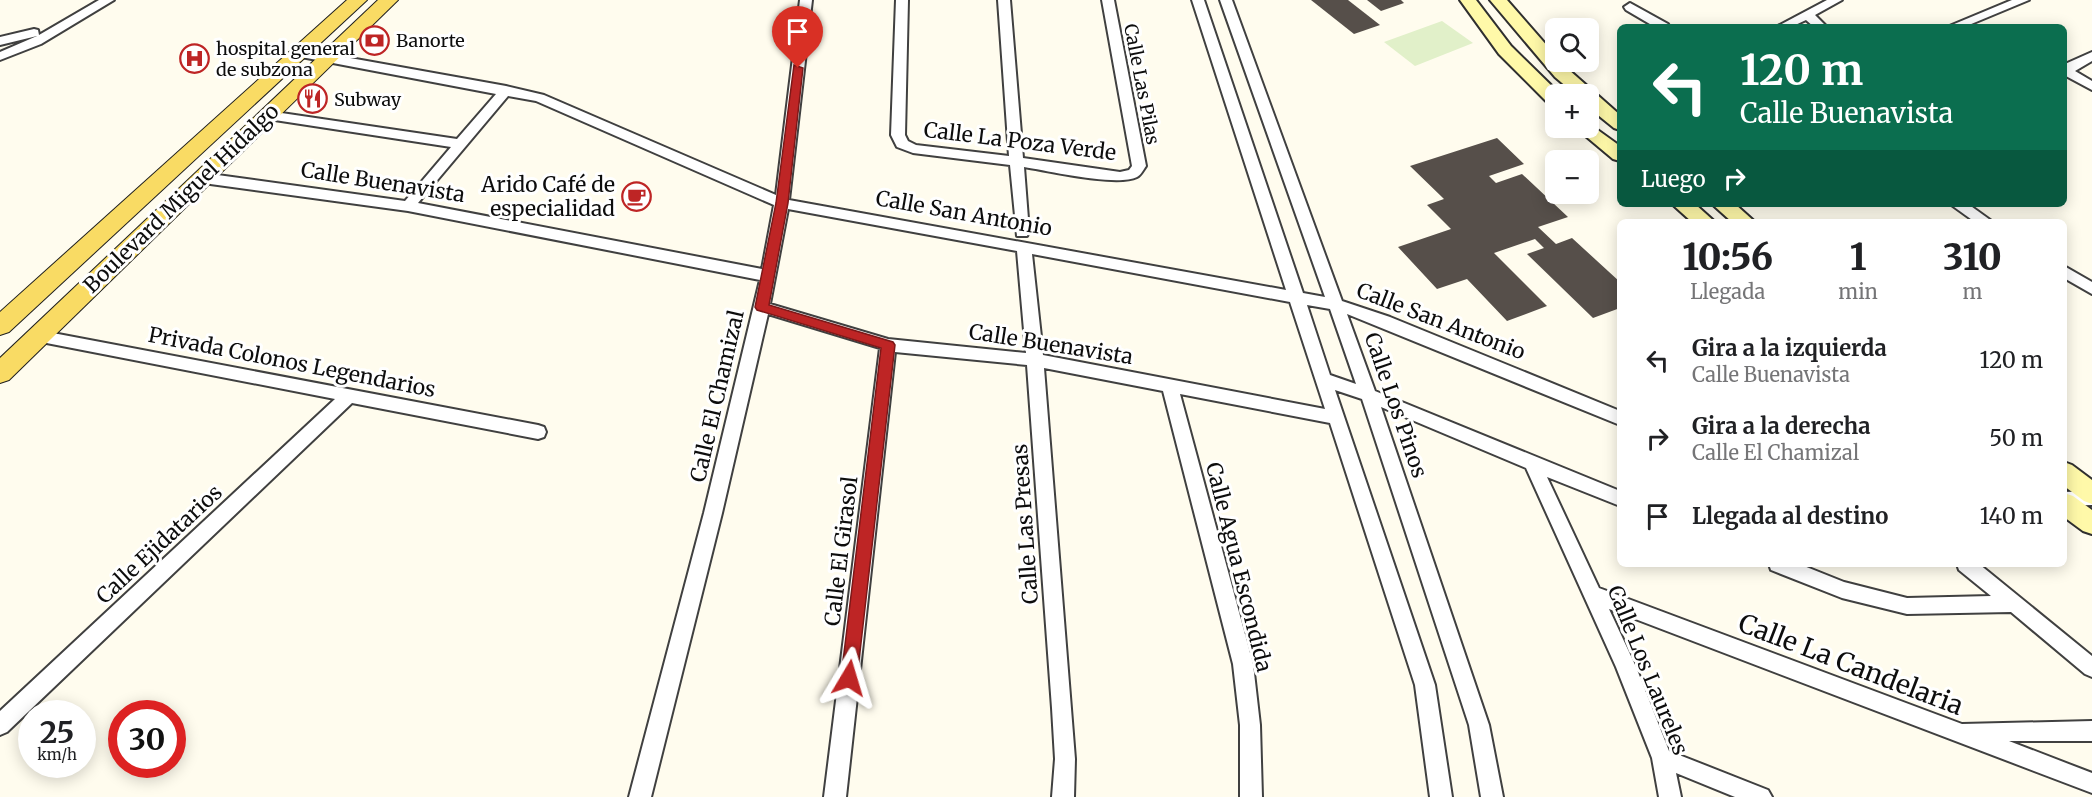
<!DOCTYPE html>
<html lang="es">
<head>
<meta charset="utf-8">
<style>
  :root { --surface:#fff; --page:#f2f2f2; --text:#202124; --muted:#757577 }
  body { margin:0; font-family:Merriweather,serif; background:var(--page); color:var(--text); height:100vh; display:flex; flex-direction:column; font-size:22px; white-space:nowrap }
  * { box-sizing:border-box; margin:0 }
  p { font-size:20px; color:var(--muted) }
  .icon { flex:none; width:33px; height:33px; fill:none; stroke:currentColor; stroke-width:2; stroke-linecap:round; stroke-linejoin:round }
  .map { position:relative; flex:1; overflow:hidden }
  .panel { position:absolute; left:1617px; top:219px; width:450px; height:348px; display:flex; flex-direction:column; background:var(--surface); border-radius:9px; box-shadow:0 3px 15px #0003 }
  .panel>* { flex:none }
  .guide { position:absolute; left:1617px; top:24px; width:450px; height:183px; border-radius:9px; box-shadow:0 3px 15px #0003; background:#0b6e4f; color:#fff; overflow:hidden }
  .controls { position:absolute; left:1545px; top:18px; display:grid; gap:12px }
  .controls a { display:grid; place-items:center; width:54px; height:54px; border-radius:9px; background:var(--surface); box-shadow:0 3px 15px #0003; font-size:30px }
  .speed { position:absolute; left:18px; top:700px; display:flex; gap:12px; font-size:30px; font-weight:700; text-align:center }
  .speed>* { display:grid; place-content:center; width:78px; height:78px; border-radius:50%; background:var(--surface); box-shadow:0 3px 15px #0003; line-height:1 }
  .speed small { font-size:15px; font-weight:400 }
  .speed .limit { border:9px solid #d22; background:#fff; color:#111 }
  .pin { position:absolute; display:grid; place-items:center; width:51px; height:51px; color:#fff; margin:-62px -26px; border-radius:50% 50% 50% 0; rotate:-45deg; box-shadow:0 0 6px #0007 }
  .pin .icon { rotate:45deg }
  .me { position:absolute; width:66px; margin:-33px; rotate:7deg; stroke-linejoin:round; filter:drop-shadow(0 0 4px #0008) }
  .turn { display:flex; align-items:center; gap:21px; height:126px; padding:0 24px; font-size:27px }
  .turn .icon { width:78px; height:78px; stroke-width:2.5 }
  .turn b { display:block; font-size:42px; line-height:51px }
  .then { display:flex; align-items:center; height:57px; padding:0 24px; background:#0003; gap:12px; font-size:22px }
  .eta { display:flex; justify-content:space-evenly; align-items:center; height:102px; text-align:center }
  .eta b { font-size:36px; font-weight:800; line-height:42px }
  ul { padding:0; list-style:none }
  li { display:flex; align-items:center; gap:18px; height:78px; padding:0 24px }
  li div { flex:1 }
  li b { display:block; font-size:22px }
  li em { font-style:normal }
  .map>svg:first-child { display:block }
  .pitch { fill:#e1f0c9 }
  .building { fill:#564f4a }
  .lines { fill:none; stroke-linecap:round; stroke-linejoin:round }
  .street-casing { stroke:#404040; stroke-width:4 }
  .secondary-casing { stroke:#2f2f2f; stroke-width:4 }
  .primary-casing { stroke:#1e1e1e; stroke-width:2 }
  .street { fill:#fff; fill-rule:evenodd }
  .secondary { fill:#fff9a9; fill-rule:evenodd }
  .primary { fill:#f9db64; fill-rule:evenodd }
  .route { fill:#be2525; stroke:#7c1818; stroke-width:1.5 }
  .labels { text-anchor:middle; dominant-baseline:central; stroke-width:6; stroke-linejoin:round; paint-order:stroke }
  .far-poi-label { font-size:18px; fill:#0d0d0d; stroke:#fff; text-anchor:start }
  .far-street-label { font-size:18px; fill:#0d0d0d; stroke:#fff }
  .street-label { font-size:21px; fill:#0d0d0d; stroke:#fff }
  .poi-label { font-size:21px; fill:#0d0d0d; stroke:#fff; text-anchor:end }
  .near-street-label { font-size:26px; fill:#0d0d0d; stroke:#fff }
</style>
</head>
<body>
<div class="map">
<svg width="2092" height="797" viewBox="0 0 2092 797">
  <rect width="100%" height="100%" fill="#fffcee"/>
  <path class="pitch" d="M1442,21l31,22 -58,23 -31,-24z"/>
  <g class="building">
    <path d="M1311,0h37l32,25 -26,9z"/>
    <path d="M1367,0h34l3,3 -23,8z"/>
    <path d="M1497,138l27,26 -35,12 7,7 26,-9 46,43 -30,10 18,17 16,-6 48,44v26l-27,10 -66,-64 17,-6 -9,-9 -41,14 53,53 -40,15 -40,-42 -30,10 -39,-42 53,-18 -24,-24 17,-6 -34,-33z"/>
  </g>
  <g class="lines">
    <defs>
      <g id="street">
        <path d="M99,0h15l-73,44 -41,16v-8l37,-16 -37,9v-8l34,-8 4,1 1,5z"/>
        <path d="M800,0h12l-23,200 497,90 -94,-290h12l99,293 22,4 -105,-297h12l110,301 48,16 230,94v14l-273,-111 28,77 245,100v15l-73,-29 52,111 363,136 130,-3v20h-83l83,32v20l-483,-184 27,58 33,84 99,39 4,7h-37l-59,-24 5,24h-22l-7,-39 -36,-91 -90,-199 -145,-61 108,318 14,72h-22l-12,-72 -107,-326 -27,-9 100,295 17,112h-22l-15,-112 -85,-262 -150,-29 73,270 7,61 2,72h-22v-72l-7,-61 -70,-273 -119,-23 31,391 -1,38h-22l3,-38 -3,-51 -25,-343 -132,-13 -49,445h-22l56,-449 -112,-34 -46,199 -71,284h-22l75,-284 56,-233 -352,-69 -205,-28 -7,-5 7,-5 202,28 46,-54 -183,-28 -7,-4 7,-4 189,28 39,-45 -200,-38 -2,-3 2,-3 4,-1 206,37 38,9 232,100zM508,96l28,5 238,104 -12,64 -344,-66zM788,209l229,42 9,102 -138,-14 -118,-35zM1032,254l258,48 35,107 -282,-54zM1307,305l23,4 26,75 -26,-9z"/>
        <path d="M896,0h12l-3,135 3,6 8,4 93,11 -11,-156h12l13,158 97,14 9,-2 3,-4 -30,-166h12l32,166c-3,4 -5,9 -9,11 -20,10 -88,-6 -113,-10l5,65 -2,4h-10l-7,-71 -97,-12 -16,-6 -6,-12z"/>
        <path d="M1827,0h15l-27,15 12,12h-13l-8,-7 -15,7h-15z"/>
        <path d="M2012,0h17l-65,27h-17z"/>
        <path d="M1630,3l38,21 2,3h-15l-29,-17 -2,-3z"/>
        <path d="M2092,52v9l-17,10 17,10v9l-28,-15 1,-11z"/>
        <path d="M1950,204h18l25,18h-18z"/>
        <path d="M2064,266l28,16v12l-28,-16z"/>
        <path d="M37,330l501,95 6,2 2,5 -2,5 -6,2 -186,-36 -345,329 -7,3v-24l335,-312 -304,-59 -2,-4 2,-4z"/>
        <path d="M2092,491v14l-28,1v-14z"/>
        <path d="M1769,564h30l45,18 63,16 84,-2 -32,-26 -2,-6h22l113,92v21l-7,-3 -74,-62 -104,2 -65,-16 -71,-28z"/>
      </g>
      <g id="secondary">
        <path d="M1460,0h16l35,46 49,48h-4v12l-6,-1 -51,-51z"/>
        <path d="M1490,0h17l49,56v6h4l60,53v15l-6,-2 -26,-21v-13h-13l-20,-17z"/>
        <path d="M1588,123l32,23v15l-7,-2 -37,-31h12z"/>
        <path d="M1672,204h23l20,18h-23z"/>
        <path d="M1712,204h23l20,18h-23z"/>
        <path d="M2064,462l8,3 20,15v24l-8,-3 -20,-15z"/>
        <path d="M2064,493l9,3 19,14v24l-9,-3 -19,-14z"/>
      </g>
      <g id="primary">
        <path d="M347,0h20l-358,332 -9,3v-23z"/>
        <path d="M378,0h20l-389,380 -9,3v-25z"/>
      </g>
    </defs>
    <use href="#street" class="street-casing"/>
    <use href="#secondary" class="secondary-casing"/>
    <use href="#primary" class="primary-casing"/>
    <use href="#street" class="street"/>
    <use href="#secondary" class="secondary"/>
    <use href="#primary" class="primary"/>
  </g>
  <path class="route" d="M794,65l9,3 -15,135 -19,102 124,37 2,3 -38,333 -2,5 -6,3 -6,-3 -2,-5 40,-330 -124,-38 -2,-3 21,-104z"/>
  <defs>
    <symbol id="bank-ring" viewBox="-11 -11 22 22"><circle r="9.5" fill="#fff" stroke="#be2525" stroke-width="1.5"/><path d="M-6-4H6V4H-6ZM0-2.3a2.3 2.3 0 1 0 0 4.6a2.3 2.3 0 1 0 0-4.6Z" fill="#be2525"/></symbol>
    <symbol id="hospital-ring" viewBox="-11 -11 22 22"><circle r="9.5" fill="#fff" stroke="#be2525" stroke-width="1.5"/><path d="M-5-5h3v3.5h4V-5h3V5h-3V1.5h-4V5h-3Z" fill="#be2525"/></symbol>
    <symbol id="restaurant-ring" viewBox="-11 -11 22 22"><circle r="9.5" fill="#fff" stroke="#be2525" stroke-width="1.5"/><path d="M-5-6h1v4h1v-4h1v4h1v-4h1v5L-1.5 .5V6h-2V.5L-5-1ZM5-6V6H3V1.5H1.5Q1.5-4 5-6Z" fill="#be2525"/></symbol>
    <symbol id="cafe-ring" viewBox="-11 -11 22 22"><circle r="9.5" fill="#fff" stroke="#be2525" stroke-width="1.5"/><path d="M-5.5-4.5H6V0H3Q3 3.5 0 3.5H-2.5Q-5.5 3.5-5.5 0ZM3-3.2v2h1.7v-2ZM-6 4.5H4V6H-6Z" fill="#be2525"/></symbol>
  </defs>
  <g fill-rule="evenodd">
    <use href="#bank-ring" x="358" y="24" width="33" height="33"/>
    <use href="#hospital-ring" x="178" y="42" width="33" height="33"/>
    <use href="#restaurant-ring" x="296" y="82" width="33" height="33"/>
    <use href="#cafe-ring" x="620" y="180" width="33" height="33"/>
  </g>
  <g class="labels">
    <g class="far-poi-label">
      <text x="396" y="40">Banorte</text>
      <text x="216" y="48">hospital general<tspan x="216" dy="21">de subzona</tspan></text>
      <text x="334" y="99">Subway</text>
    </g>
    <g class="far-street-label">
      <text transform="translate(1142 84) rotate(79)">Calle Las Pilas</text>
    </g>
    <g class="street-label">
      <text transform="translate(1020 141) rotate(7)">Calle La Poza Verde</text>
      <text transform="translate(383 182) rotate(9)">Calle Buenavista</text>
      <text transform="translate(181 198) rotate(-44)">Boulevard Miguel Hidalgo</text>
      <text transform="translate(964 213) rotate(10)">Calle San Antonio</text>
      <text transform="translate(1441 321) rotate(21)">Calle San Antonio</text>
      <text transform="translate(1051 344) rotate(9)">Calle Buenavista</text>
      <text transform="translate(292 362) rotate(11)">Privada Colonos Legendarios</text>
      <text transform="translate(717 396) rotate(-77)">Calle El Chamizal</text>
      <text transform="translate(1396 405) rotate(71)">Calle Los Pinos</text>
      <text transform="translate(1025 524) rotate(-94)">Calle Las Presas</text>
      <text transform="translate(159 544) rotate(-43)">Calle Ejidatarios</text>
      <text transform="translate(841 551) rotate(-83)">Calle El Girasol</text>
      <text transform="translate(1239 567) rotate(76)">Calle Agua Escondida</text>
      <text transform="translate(1648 670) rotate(68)">Calle Los Laureles</text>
    </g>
    <g class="poi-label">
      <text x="615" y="184">Arido Café de<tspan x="615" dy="24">especialidad</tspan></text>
    </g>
    <g class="near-street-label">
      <text transform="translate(1851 664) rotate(21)">Calle La Candelaria</text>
    </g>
  </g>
</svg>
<div class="controls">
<a><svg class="icon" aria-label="search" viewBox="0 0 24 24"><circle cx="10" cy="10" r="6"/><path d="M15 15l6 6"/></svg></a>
<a>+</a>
<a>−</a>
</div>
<div class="speed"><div>25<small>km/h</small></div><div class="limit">30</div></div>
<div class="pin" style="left:798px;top:68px;background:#d93025"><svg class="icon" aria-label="arrive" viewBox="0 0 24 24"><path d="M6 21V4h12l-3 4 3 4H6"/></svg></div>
<svg class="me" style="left:849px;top:678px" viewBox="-20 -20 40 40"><path d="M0-17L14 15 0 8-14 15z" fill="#be2525" stroke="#fff" stroke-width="4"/></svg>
<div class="guide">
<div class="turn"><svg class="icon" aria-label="left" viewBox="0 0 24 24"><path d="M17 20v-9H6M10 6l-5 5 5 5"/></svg><div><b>120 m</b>Calle Buenavista</div></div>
<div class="then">Luego<svg class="icon" aria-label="right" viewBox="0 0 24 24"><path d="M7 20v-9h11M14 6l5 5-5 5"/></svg></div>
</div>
<section class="panel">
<div class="eta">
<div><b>10:56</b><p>Llegada</p></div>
<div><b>1</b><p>min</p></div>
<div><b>310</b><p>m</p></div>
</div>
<ul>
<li><svg class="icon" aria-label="left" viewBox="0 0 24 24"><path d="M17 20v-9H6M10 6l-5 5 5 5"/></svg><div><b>Gira a la izquierda</b><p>Calle Buenavista</p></div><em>120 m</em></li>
<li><svg class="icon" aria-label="right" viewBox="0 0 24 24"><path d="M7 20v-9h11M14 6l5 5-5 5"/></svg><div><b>Gira a la derecha</b><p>Calle El Chamizal</p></div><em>50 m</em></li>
<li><svg class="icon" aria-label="arrive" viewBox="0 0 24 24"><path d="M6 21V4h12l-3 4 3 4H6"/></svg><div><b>Llegada al destino</b></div><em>140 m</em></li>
</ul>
</section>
</div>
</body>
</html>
